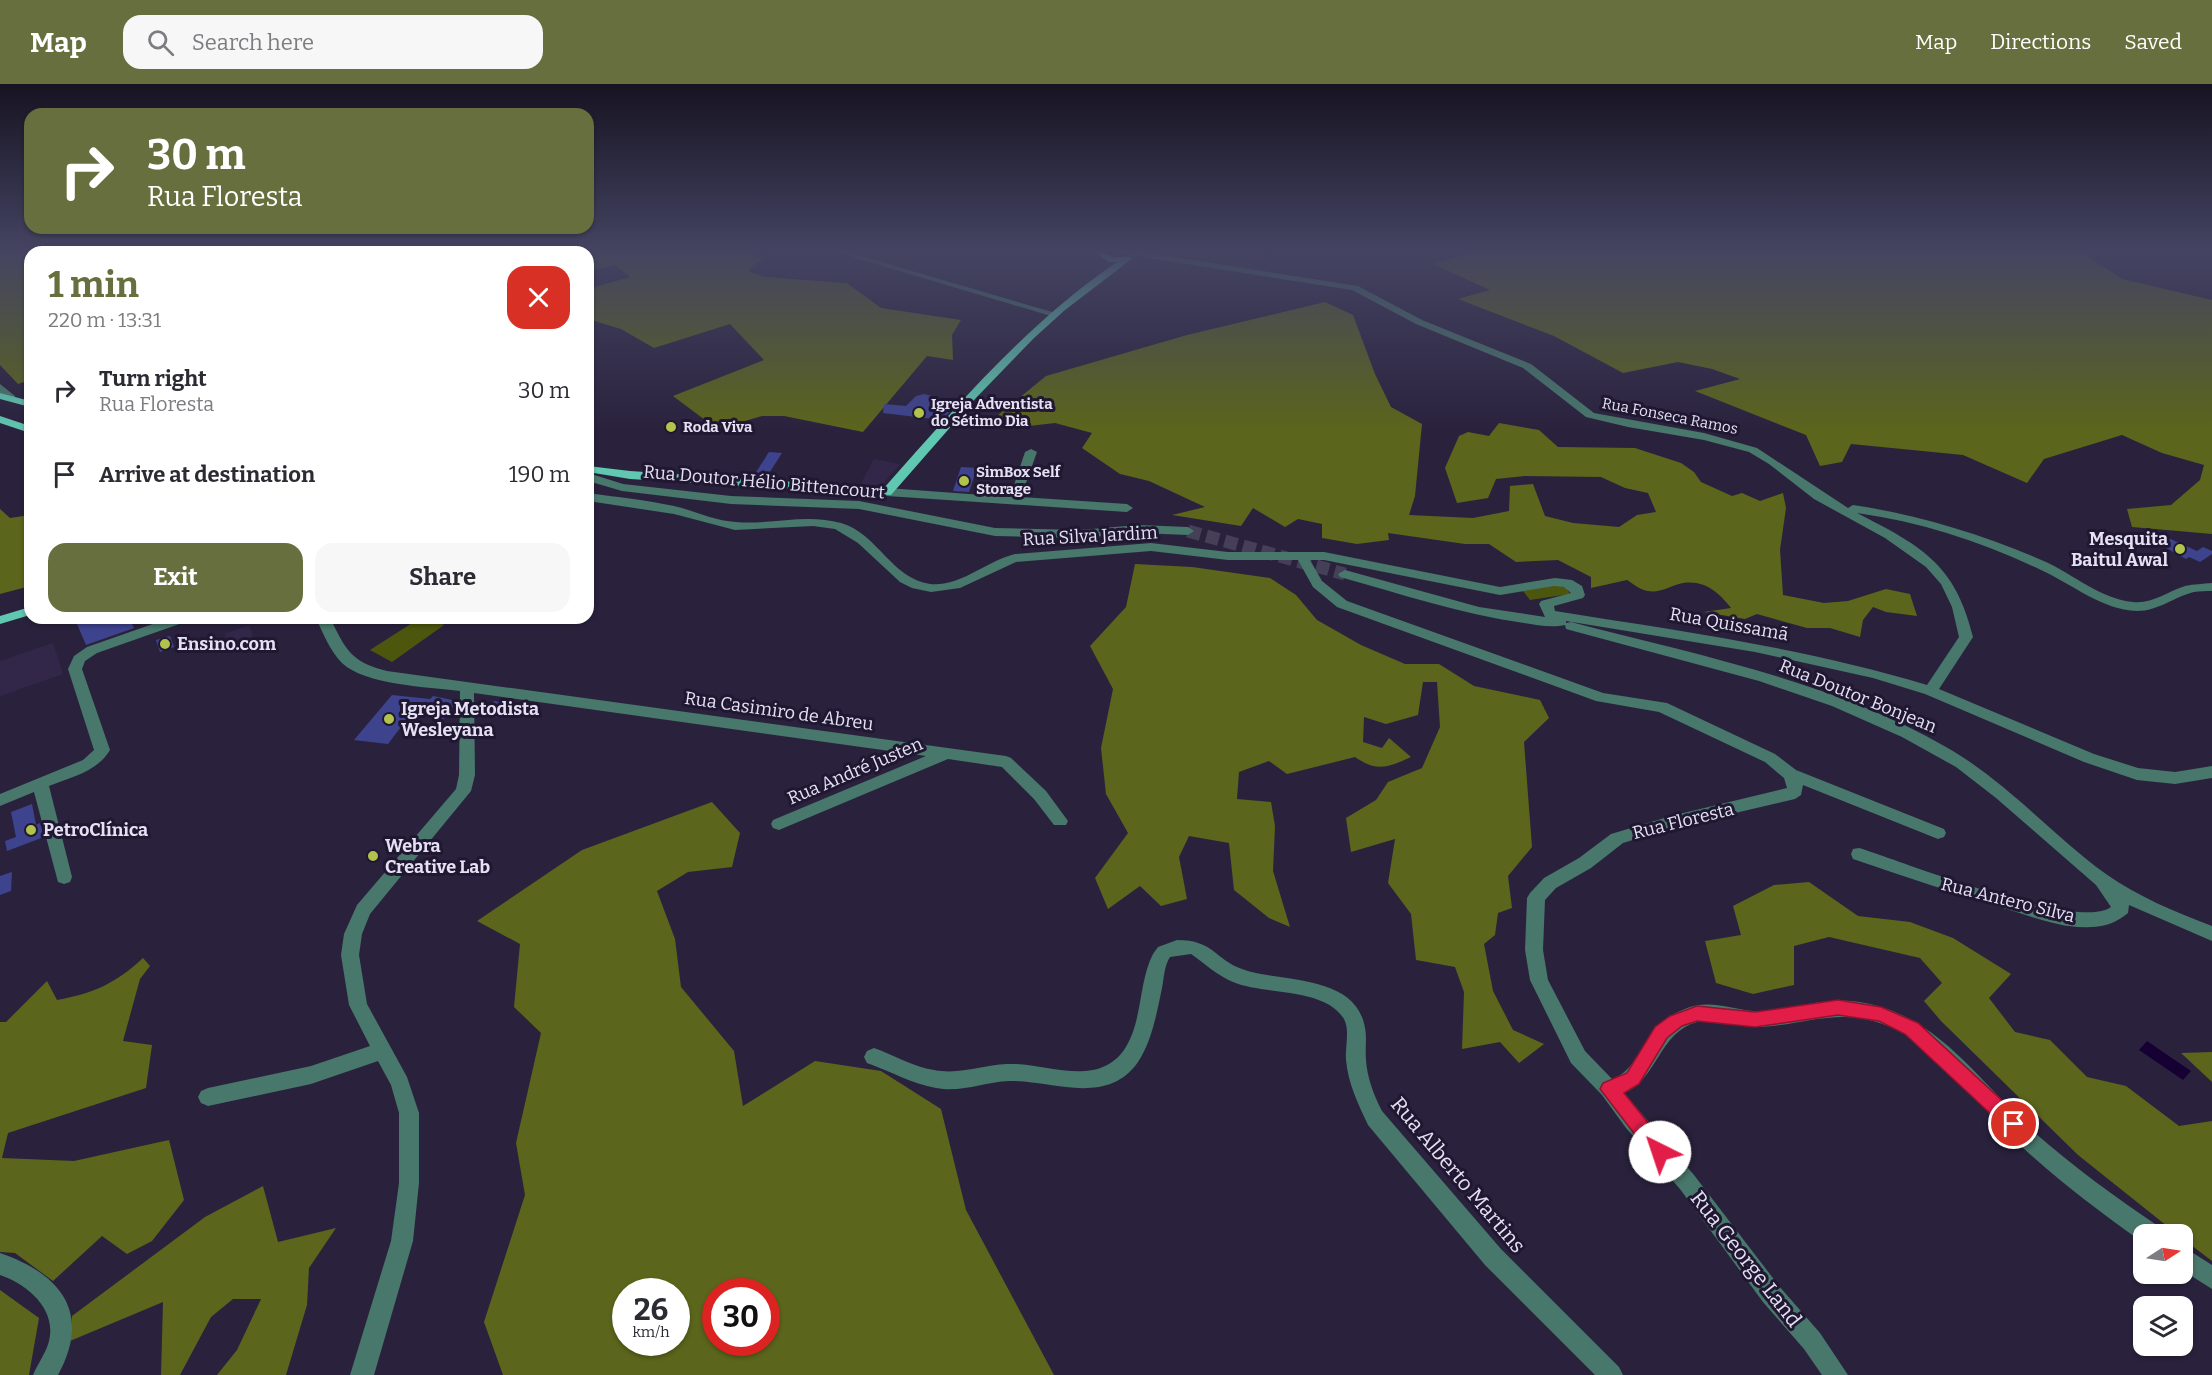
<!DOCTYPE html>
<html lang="en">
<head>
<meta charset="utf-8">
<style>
  :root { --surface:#fff; --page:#f7f7f7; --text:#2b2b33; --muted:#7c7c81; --accent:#686f3e }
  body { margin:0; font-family:Bitter,serif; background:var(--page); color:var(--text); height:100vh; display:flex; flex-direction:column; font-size:22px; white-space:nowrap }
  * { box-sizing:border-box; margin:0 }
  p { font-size:20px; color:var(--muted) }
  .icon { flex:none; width:33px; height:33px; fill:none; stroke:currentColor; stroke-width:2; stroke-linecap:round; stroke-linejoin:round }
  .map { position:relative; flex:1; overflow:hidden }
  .drawer { position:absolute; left:24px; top:162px; width:570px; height:378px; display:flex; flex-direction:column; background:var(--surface); border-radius:18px; box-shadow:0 2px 4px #0004 }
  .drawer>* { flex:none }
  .hud { position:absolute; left:24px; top:24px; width:570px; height:126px; border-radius:18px; box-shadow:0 2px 4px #0004; background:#686f3e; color:#fff; overflow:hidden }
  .needle { width:39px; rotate:78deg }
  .tools { position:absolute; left:2133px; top:1140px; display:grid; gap:12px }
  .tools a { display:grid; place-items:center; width:60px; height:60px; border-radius:12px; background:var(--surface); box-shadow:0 2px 4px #0004; font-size:30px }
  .speed { position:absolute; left:612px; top:1194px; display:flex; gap:12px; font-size:30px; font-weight:700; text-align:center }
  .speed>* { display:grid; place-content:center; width:78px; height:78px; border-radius:50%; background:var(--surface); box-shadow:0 2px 4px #0004; line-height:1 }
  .speed small { font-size:15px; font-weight:400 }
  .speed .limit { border:9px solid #d22; background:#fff; color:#111 }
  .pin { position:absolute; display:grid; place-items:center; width:51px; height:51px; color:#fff; margin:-26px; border:3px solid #fff; border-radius:50%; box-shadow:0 2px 6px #0007 }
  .me { position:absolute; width:66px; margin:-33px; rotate:319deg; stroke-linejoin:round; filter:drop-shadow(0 0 4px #0008) }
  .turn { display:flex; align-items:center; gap:21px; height:126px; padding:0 24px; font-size:27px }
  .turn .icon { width:78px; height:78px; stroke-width:2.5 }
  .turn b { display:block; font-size:42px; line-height:51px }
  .round { display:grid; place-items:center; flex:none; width:63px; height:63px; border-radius:18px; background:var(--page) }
  .head { display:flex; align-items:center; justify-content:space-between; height:102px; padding:0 24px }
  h1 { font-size:36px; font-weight:700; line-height:45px; color:var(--accent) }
  .action { display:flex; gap:12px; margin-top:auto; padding:12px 24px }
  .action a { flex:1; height:69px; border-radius:18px; background:var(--accent); color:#fff; font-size:24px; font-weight:700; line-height:69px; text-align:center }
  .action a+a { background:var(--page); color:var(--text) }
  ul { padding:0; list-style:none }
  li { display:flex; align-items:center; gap:18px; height:84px; padding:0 24px }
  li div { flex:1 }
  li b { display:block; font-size:22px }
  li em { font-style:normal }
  header { display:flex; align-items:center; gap:36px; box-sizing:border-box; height:84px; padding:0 30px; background:var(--accent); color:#fff }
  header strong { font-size:28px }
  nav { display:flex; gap:33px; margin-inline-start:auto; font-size:21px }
  .search { width:420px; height:54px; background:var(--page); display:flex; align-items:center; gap:15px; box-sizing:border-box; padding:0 21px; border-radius:18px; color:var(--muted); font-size:22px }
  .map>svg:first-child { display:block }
  .built { fill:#322749 }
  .green { fill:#4d560d }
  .forest { fill:#5b651b; fill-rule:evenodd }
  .water { fill:#160033 }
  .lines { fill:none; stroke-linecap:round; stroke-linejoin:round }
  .river { fill:#160033; fill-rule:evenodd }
  .building { fill:#3e438d }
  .minor-tunnel { stroke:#463f58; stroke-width:13; stroke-dasharray:13 6; stroke-linecap:butt }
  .minor { fill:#48776b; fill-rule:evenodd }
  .major { fill:#60c7b0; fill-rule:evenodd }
  .route { fill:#e11d48; stroke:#92132f; stroke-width:1.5 }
  .poi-dot { fill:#b2c34c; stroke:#201832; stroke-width:2 }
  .labels { text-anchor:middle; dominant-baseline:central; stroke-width:6; stroke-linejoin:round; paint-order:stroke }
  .far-poi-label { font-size:15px; font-weight:bold; fill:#e5e1f3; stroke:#201832; text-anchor:start }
  .far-street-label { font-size:15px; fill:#e5e1f3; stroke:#201832 }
  .street-label { font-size:18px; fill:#e5e1f3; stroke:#201832 }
  .poi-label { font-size:18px; font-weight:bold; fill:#e5e1f3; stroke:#201832; text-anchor:start }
  .near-street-label { font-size:21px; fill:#e5e1f3; stroke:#201832 }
</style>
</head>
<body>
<header>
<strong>Map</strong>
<div class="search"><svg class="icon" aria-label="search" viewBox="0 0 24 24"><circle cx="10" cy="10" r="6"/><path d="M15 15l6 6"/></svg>Search here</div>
<nav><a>Map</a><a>Directions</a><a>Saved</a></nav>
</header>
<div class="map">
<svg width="2212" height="1291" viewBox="0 0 2212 1291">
  <rect width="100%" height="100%" fill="#2a223d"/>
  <g class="built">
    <path d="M874,375l26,5 -19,22 -22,1z"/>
    <path d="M249,541l5,14 -24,8 -5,-13z"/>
    <path d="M53,559l10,31 -63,22v-35z"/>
  </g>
  <g class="green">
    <path d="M1560,501l6,2 4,7 -40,6 -7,-9z"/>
    <path d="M420,534h8l16,7 -52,37 -22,-12z"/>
  </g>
  <g class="forest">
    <path d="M0,167h220l-190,1v128l-12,4 -18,-19z"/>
    <path d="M447,167h294l22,7 -15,13 17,6 82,6 34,25 80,12 -9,15 1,25 -26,-4 -64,76 -79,-16h-22l-45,13 -44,-33 91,-36 -34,-36 -76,24 -33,-19 -33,-10v-30l42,-12 -15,-12 -27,6v-19h-147z"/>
    <path d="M1477,167h603l42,28 90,21v234l-80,-7 -5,-18 44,-4 29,-25 4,-15 -42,-12 -40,-18 -78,24 -17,24 -64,-28 -112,-11 -9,18 -22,4 -14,-31 -111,-44 45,-12 -28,-10 -34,-7 -55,11 -69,-37 -96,-37 32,-9 -57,-26z"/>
    <path d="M1325,218l28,13 22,59 16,33 31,17 -7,72 -6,19 64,3 36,-7 1,-25 23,-2 12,32 28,7 46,4 18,-12 19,-3 -8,-19 -23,-5 -24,-11 -76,-1 -29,3 -8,19 -31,5 -12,-35 14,-32 9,-4 21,4 10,-13 40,7 19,17 77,1 46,15 13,9 7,10 31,14 10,-3 18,8 23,-8 3,15 -6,42 3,45 41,8 24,-2 38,-12 24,5 7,22 -31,-4 -13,-5 -10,13 -3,17 -30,-9h-23l-50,-14 -12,5 -41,-7 27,-4c-13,-17 -29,-30 -52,-24 -11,3 -19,9 -31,7 -7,-1 -15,-7 -21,-11l-36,8v-11l-33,-17 -42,2 -27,-18h-24l-77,-11 1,7 -32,4 -35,-6v-14l-24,-5 -13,8 -32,-19 -12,18 -69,-11 33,-8 -56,-26 -29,-7 -38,-26 10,-15 -37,-10 -44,5 -19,-8 54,-44 141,-41z"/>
    <path d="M0,425l10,9 20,-3v71l-30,8z"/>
    <path d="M1135,480l57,3 78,11 26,17 21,25 44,25 44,19h34l35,22 66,14 9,18 -25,24 8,105 -24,29 4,32 -14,5 -3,22 -11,9 9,47 20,39 31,14 -25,19 -19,-21 -38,7 2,-57 -9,-25 -39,-7 -5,-46 -23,-31 7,-44 -44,13 -5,-34 30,-18 12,-18 34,-14 18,-41 -3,-45h-14l-5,33 -32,9 -22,-7 -1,25 19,6 7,-10 22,19c-24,11 -34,15 -56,0l-68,17 -18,-13 -30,11 -2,27 34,3 4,24 -2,45 17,56 -21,-9 -35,-28 -5,-47 -40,-7 -10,21 8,42 -26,7 -21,-20 -32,23 -13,-31 33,-45 -22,-39 -5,-46 12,-59 -23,-43 36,-39z"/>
    <path d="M712,718l28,31 -8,34 -44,5 -31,19 18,48 6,48 53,64 9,55 72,-45 66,10 60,38 25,101 88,165h-551l-19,-53 41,-127 -9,-52 25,-110 -27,-26 6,-63 -43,-23 105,-71zM626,1208h50v50h-50zM716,1208h50v50h-50z"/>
    <path d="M1809,798l49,34 52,6 43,16 58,36 -22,24 26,34 35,8 37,37 39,9 53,40 33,-5v140l-29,-22 -1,-5h-5l-99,-79 -137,-134 -17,-20 18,-18 -22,-25 -91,-21 -35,9v39l-41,9 -37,-11 -11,-42 36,-6 -8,-29 41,-21z"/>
    <path d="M143,874l7,8 -10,13 -17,62 29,4 -6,43 -138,45 -6,25 72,3 95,-21 15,60 -32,41 -25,13 -25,-18 -49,45 -38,-28 -15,-1v-230h6l41,-41 10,19c37,-7 58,-16 86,-42z"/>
    <path d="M2212,968v30l-31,-29z"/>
    <path d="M263,1102l15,56 58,-14 -27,40 -2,37 -21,70h-69l20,-25 24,-51h-28l-22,18 -31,58h-19l2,-73 -93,39 2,-25 133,-99z"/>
    <path d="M0,1206l39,28 -10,57h-29z"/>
  </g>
  <path class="water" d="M2147,957l44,30 -8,9 -44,-30z"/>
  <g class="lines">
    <path class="river" d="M346,167h14l1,1h-14z"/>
  </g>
  <g class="building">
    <path d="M924,310l24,6 -10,10 11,2 -7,8 -59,-7 1,-9 22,2 10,-10z"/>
    <path d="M769,368l13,1 -16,25 -13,-1z"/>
    <path d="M961,383l16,1 -8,24 -16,-1z"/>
    <path d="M2166,453l31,14 6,-4 9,4v3l-12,8 -11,-5 -3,2 -29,-16z"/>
    <path d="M94,534h35l5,10 -48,17 -9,-21z"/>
    <path d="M170,552l4,11 -14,5 -4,-12z"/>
    <path d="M392,611l38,4 3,-3 24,5 -13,18 -34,-4 -22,29 -34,-4z"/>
    <path d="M494,617l18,3 -10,14 -19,-3z"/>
    <path d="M32,720l4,21 4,-2 4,14 -37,14 -2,-10 11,-4 -5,-25z"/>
    <path d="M12,788l-1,19 -11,4v-19z"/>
  </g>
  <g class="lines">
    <path class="minor-tunnel" d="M1188,447l157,43"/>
    <g class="minor">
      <path d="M832,167h12l215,63 -8,2z"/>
      <path d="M1118,167h18l222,35 64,34 109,44 63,49 110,20 53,15 91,60 5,-3c67,10 131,30 193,57 28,13 55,37 87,40 19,2 34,-10 52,-16 9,-2 18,-2 27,-3v8c-6,0 -12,0 -18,1 -20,5 -36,19 -57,19 -35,-1 -65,-27 -96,-41 -58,-28 -120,-48 -184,-57 64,33 98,50 116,124l-34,52 155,65 44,14 37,4 37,-6v12l-37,6 -38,-4 -53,-18 -159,-68 -52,-16 -118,-26 -189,-31v2l5,-1c126,33 261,59 375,125 60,34 105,87 160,127 32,23 70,38 106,52v15l-83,-36 -1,8c-11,9 -23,14 -37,14 -28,2 -55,-9 -81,-17 -53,-16 -105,-33 -157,-51l-2,-5 2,-5 6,-1c43,13 219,84 252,59l-15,-22 -100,-87 -40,-31 -54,-30 -70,-31 -73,-25 -193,-52 -1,-4c-13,3 -29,0 -41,-2 -63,-9 -123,-29 -184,-46l-2,-3 7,-4 134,37 66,10 -6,-13 2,-3 30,-8 -7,-6 -9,-1 -55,9 -176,-35h-14l12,21 25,20 256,92 64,10 108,51 21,16 148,59 2,4 -2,4 -6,2 -135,-54 -2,10 -6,4 -124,29 -48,15 -32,25 -35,20 -11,12 -2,50 5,30 37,71 27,28c24,-8 30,-38 47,-54 9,-9 20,-14 31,-18 23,-8 48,5 72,4 35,-3 67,-15 103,-8 75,14 117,82 170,130 39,34 80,64 123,93l3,8h-17l-2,8c-42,-30 -83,-61 -121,-96 -43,-40 -87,-107 -144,-124 -41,-13 -76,3 -117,5 -20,1 -43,-11 -63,-5 -38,10 -40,58 -73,71l70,82 85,111 41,47 28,42h-26l-18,-26 -41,-47 -83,-113 -54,-61 -24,-33 -31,-32 -41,-83 -5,-30 2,-52 3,-5 14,-15 35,-20 32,-24 60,-18 116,-28 -3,-10 -19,-16 -106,-50 -63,-11 -259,-94 -24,-20 -15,-27h-70l-77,-9 -135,11 -56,26 -29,4 -19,-4 -12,-6 -42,-39 -23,-14 -22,-3 -78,4 -61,-16 -86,-13v-8c29,4 58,7 86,13 21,5 41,15 62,16 35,3 70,-9 105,1 36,10 51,56 89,61 31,3 56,-23 85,-30l136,-11 77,9h96l176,35 55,-9 17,2 10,6 3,9 -2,3 -29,8 1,5c125,20 250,37 372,74l32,-48 -7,-30 -11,-23 -15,-17 -41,-29 -71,-39 -45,-35 -20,-12 -45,-12 -76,-13 -42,-10 -63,-49 -107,-44 -64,-34 -230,-36z"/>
      <path d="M0,300l15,12v4h-8l-7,-7z"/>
      <path d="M1031,365l6,3 -16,45 106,7 6,4 -6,4 -240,-16 -6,-4 6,-4 123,9 15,-45z"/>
      <path d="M588,389l35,11 108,12 128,5 136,27 85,2 58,-5 50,2 6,4 -6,4 -50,-2 -58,5 -85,-2 -136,-27 -128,-5 -109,-13 -34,-10z"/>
      <path d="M170,534h20l-2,3 -91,32 -12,8 -3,8 28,81c-13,22 -39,27 -61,36l23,91 -2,5 -6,2 -6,-2 -24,-90 -34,14v-12l83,-34 11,-10 -26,-81 6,-13 13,-9z"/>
      <path d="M316,534h14c16,32 21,44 57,53l619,85 5,2 35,33 22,30 -2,4h-12l-20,-26 -32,-32 -54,-8 -169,71 -6,-2 -2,-4 2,-4 153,-64 -452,-63 1,82 -4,16 -101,123 -8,20 -3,21 8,49 40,73 12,36v70l-6,58 -39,134h-24l41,-134 8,-58v-70l-8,-28 -13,-24 -67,23 -103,22 -7,-3 -3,-6 3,-6 7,-3 103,-22 59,-20 -21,-41 -8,-50 3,-21 13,-29 99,-116 3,-14 1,-84c-32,-4 -95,-6 -118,-28 -12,-12 -19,-30 -26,-45z"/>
      <path d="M1177,856c37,0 37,19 65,29 37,14 114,4 123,59 2,10 0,21 1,32 1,17 8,36 16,51l119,138 118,118 4,8h-28l-110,-110 -117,-140c-10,-21 -20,-42 -22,-65 -1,-13 4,-30 -2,-41 -19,-32 -81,-24 -111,-37 -15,-6 -29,-19 -42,-28l-21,3c-6,9 -6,21 -8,31 -5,24 -10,53 -24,74 -31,45 -88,18 -129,19 -26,1 -47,12 -73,7 -24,-4 -46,-17 -69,-25l-3,-6 3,-6 7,-3c20,7 39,19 60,22 26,5 48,-5 73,-6 38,-2 89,25 117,-14 19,-28 14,-67 29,-96l5,-7z"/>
      <path d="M2182,1162l30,19v24l-30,-19z"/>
      <path d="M0,1169c61,21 92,60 58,122h-25c5,-12 13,-22 16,-34 8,-32 -22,-57 -49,-66z"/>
    </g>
    <g class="major">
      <path d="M334,167h9l1,1h-10z"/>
      <path d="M363,167h9l1,1h-10z"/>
      <path d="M1093,167c9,-1 11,3 20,6 8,2 14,-3 20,1l-68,52 -31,28 -59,61 -84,96 -261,-16 -42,-7v-6l42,5 254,17c72,-81 142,-164 233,-226h-8z"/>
      <path d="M0,309l30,8v6l-30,-8z"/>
      <path d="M0,332l30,10v7l-30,-10z"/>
      <path d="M30,523v8l-30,9v-8z"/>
    </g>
  </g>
  <linearGradient id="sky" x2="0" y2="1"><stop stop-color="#171322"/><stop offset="0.48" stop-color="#444462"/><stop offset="1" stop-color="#444462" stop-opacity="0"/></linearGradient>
  <rect width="2212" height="347" fill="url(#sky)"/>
  <path class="route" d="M1838,916l43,7 37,16 103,95 2,6 -2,6 -7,3 -6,-3 -103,-96 -26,-13 -41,-6 -83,12 -58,-6 -15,5 -15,12 -28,46 -15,9 42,52 3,7 -3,6 -6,2 -7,-2 -53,-69 3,-6 24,-10 28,-46 15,-11 27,-10 58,6z"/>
  <g class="poi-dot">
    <circle cx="919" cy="329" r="6"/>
    <circle cx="671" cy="343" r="6"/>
    <circle cx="964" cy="397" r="6"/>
    <circle cx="2180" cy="465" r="6"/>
    <circle cx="165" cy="560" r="6"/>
    <circle cx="389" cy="635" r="6"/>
    <circle cx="31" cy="746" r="6"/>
    <circle cx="373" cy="772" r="6"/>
  </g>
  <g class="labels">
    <g class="far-poi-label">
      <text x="931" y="320">Igreja Adventista<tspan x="931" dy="17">do Sétimo Dia</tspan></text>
      <text x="683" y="343">Roda Viva</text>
      <text x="976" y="388">SimBox Self<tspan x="976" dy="17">Storage</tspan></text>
    </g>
    <g class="far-street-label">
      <text transform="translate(1670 332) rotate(11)">Rua Fonseca Ramos</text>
    </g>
    <g class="street-label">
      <text transform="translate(764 398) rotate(5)">Rua Doutor Hélio Bittencourt</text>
      <text transform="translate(1090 452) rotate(-3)">Rua Silva Jardim</text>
      <text transform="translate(1729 540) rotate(10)">Rua Quissamã</text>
      <text transform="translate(1858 612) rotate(22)">Rua Doutor Bonjean</text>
      <text transform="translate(779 627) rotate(8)">Rua Casimiro de Abreu</text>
      <text transform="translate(855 687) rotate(-23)">Rua André Justen</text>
      <text transform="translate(1683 737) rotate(-14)">Rua Floresta</text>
      <text transform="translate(2008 816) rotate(14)">Rua Antero Silva</text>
    </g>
    <g class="poi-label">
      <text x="2168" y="455" text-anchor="end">Mesquita<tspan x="2168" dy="21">Baitul Awal</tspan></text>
      <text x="177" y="560">Ensino.com</text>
      <text x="401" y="625">Igreja Metodista<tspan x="401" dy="21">Wesleyana</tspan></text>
      <text x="43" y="746">PetroClínica</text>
      <text x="385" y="762">Webra<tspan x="385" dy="21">Creative Lab</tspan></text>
    </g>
    <g class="near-street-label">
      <text transform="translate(1458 1091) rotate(50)">Rua Alberto Martins</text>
      <text transform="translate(1746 1175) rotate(52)">Rua George Land</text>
    </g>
  </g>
</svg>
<div class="tools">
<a><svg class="needle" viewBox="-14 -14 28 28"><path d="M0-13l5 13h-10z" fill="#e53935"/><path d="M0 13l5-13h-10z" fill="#7c7c81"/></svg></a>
<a><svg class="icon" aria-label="layers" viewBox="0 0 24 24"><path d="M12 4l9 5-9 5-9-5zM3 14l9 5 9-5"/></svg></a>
</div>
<div class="speed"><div>26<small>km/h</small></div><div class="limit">30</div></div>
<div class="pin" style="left:2014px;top:1040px;background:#d93025"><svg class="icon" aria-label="arrive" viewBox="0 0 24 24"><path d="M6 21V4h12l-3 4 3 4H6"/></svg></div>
<svg class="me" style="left:1660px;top:1068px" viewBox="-20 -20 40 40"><circle r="19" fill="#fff"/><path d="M0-13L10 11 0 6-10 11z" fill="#e11d48"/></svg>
<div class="hud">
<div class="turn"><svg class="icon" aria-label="right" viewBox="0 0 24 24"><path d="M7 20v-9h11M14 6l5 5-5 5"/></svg><div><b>30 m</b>Rua Floresta</div></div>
</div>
<section class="drawer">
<div class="head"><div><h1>1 min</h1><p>220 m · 13:31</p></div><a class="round" style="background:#d93025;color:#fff"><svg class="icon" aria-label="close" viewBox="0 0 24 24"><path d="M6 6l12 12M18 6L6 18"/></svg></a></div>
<ul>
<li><svg class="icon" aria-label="right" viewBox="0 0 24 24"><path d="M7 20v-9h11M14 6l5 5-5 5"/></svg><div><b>Turn right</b><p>Rua Floresta</p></div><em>30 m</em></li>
<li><svg class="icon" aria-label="arrive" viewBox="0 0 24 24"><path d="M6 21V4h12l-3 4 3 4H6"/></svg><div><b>Arrive at destination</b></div><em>190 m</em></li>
</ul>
<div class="action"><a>Exit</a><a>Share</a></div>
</section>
</div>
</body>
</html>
